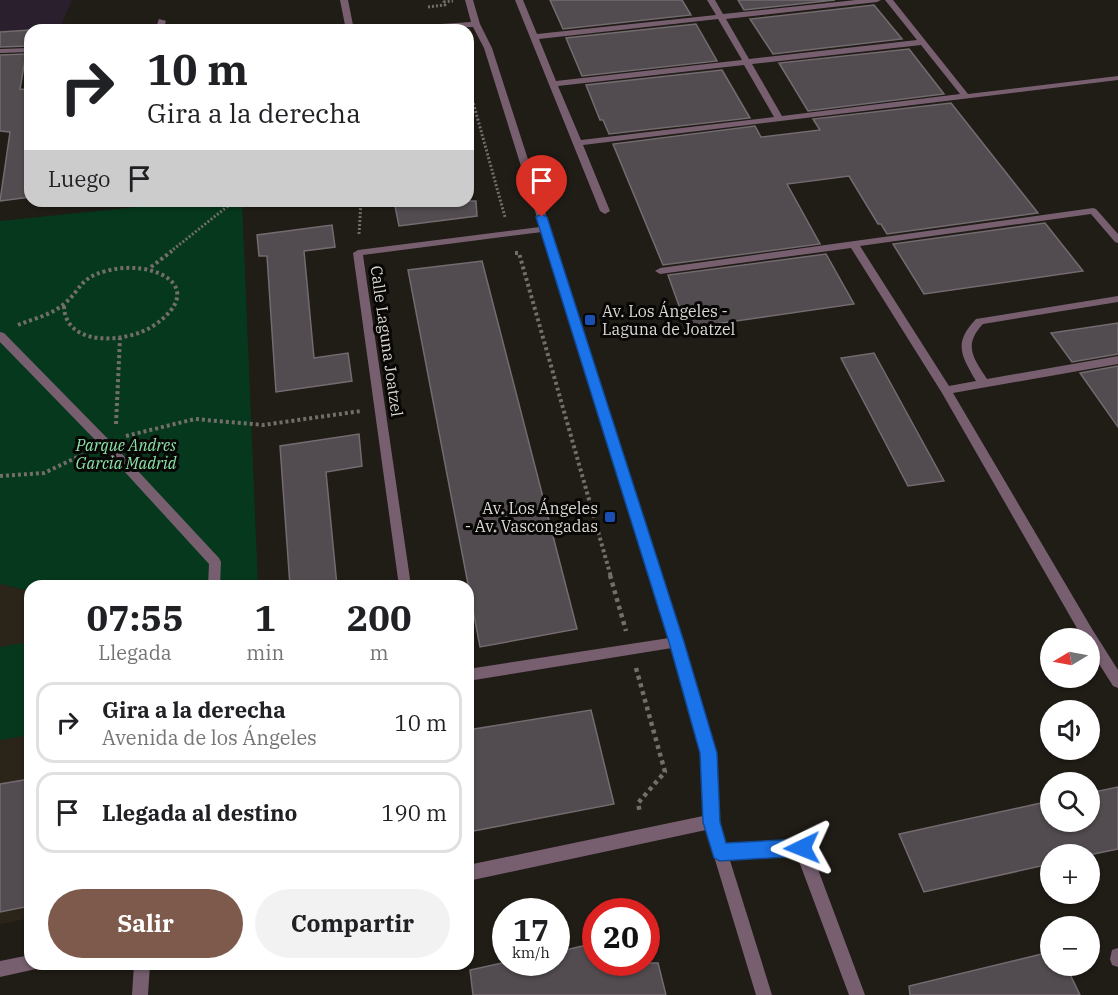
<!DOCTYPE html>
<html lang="es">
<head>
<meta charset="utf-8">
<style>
  :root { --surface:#fff; --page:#f2f2f2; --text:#202124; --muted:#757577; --line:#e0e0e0; --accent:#7e5a4d }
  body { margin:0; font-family:"IBM Plex Serif",serif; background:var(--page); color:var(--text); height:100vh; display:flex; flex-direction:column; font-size:22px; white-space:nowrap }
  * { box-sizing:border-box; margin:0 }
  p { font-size:20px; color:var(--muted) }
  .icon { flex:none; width:33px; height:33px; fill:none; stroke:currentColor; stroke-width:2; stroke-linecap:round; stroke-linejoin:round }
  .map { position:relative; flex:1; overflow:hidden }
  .details { position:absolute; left:24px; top:580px; width:450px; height:390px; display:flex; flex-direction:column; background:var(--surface); border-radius:18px; box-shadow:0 2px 4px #0004 }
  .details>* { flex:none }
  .top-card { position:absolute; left:24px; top:24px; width:450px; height:183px; border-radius:18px; box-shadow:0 2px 4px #0004; background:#fff; color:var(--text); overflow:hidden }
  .needle { width:39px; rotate:260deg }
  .buttons { position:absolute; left:1040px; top:628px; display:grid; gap:12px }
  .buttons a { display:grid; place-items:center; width:60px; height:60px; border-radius:50%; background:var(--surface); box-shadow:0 2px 4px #0004; font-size:30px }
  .speed { position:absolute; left:492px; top:898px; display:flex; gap:12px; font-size:30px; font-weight:700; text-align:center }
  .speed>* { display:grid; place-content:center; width:78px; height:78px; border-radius:50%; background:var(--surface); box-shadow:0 2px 4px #0004; line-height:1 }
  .speed small { font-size:15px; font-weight:400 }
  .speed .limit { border:9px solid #d22; background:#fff; color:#111 }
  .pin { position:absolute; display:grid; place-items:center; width:51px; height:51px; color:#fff; margin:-62px -26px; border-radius:50% 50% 50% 0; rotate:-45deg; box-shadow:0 0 6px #0007 }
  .pin .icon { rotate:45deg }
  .me { position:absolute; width:66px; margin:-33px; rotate:268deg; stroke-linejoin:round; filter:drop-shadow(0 0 4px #0008) }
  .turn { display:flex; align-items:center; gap:21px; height:126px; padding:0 24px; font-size:27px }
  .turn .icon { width:78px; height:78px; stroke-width:2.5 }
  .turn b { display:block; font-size:42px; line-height:51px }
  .then { display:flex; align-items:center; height:57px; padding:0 24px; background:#0003; gap:12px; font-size:22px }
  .eta { display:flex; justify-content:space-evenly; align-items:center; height:102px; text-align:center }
  .eta b { font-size:36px; font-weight:700; line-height:42px }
  .action { display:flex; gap:12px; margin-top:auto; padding:12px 24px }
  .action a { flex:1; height:69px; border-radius:36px; background:var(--accent); color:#fff; font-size:24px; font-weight:700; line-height:69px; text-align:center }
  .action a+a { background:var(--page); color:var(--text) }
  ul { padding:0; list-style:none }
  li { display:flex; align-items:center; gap:18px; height:81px; margin:0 12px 9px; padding:0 12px; border:3px solid var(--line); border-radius:18px }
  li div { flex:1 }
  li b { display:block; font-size:22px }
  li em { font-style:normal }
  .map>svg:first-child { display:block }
  .built { fill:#2b2419 }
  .industrial { fill:#2a1f2d }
  .green { fill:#06381d }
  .building { fill:#524b4f; stroke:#736b70; stroke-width:1.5 }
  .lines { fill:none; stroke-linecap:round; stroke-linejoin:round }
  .path-far2 { stroke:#726e69; stroke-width:3; stroke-dasharray:2 2; stroke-linecap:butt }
  .path-far1 { stroke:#726e69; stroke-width:4; stroke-dasharray:3 3; stroke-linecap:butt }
  .path { stroke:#726e69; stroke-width:4.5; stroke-dasharray:4 4; stroke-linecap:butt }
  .lane { fill:#775f70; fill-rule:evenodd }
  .street { fill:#775f70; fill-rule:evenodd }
  .route { fill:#1a73e8; stroke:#114b97; stroke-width:1.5 }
  .transit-dot { fill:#1a4fb4; stroke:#080705; stroke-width:2 }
  .labels { text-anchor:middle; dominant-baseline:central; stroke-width:6; stroke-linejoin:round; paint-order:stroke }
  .poi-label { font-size:16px; fill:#dcd9d5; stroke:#080705; text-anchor:start }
  .street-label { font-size:16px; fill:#dcd9d5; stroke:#080705 }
  .park-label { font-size:16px; font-style:italic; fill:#8be3a9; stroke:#080705 }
</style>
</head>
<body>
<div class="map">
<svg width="1118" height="995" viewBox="0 0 1118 995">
  <rect width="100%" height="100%" fill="#201c16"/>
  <path class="built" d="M0,584l30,7v327l-30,6z"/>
  <path class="industrial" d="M0,0h72l-13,30h-29v9l-30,2z"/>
  <g class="green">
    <path d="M194,201h48l16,385h-228v5l-30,-7v-363z"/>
    <path d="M30,642v93l-30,5v-93z"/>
  </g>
  <g class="building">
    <path d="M550,0h132l9,15 -128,14z"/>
    <path d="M738,0h97l-91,10z"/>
    <path d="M874,5l28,34 -129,15 -23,-35z"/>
    <path d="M696,24l21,37 -135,15 -16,-38z"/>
    <path d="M30,30l-2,16 -28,1v-15z"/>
    <path d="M909,49l35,45 -136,17 -29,-48z"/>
    <path d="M26,54l-6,35 10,1v107l-30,4 10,-69 -10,-1v-76z"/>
    <path d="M722,70l28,48 -141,16 -6,-14h-3l-14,-35z"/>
    <path d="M951,103l87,110 -151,21 -6,-10h-3l-29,-48 -62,8 33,60 -157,21 -50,-121 142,-18 6,11 59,-7 -7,-11z"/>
    <path d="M394,201h82l1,15 -78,10z"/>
    <path d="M1045,223l38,48 -159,23 -31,-50z"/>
    <path d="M332,225l3,22 -31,4 10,107 34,-5 4,28 -76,11 -9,-136h-8l-2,-21z"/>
    <path d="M826,254l28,50 -167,24 -19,-53z"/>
    <path d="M482,261l95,368 -97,18 -72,-377z"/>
    <path d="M1118,323v31l-46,8 -21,-29z"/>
    <path d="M874,353l70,128 -36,5 -67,-128z"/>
    <path d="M1118,366v61l-38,-54z"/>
    <path d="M359,434l3,32 -36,6 11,114h-47l-10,-140z"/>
    <path d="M591,710l23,94 -146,28v-102z"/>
    <path d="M30,779v127l-30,6v-128z"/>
    <path d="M1118,787v62l-29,6h-39v9l-126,28 -25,-58 151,-33v21h39v-29z"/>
    <path d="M596,943v20h62l8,32h-193l-3,-25 32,-7h54v-11z"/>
    <path d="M1050,952v14h16l14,29h-170l-1,-9z"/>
  </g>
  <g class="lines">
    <g class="path-far2">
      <path d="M428,7l17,-2 -1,-3 9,-1"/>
      <path d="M468,84l37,133"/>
      <path d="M359,234l2,-33"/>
      <path d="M170,252l63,-50 11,-1"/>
    </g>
    <g class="path-far1">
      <path d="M515,253h4l92,324"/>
      <path d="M151,267l21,-16"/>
      <path d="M18,325c15,-6 33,-10 46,-21 18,-15 15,-26 42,-33 47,-13 105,16 47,55 -26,17 -89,22 -89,-21"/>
      <path d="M116,424l4,-86"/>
      <path d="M126,436l69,-17 68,6 98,-14"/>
      <path d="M0,476l44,-3 42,-20"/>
    </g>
    <g class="path">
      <path d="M610,575l16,56"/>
      <path d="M636,668l29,104 -27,31 2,10"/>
    </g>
    <g class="lane">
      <path d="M340,0h8l6,30h-8z"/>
      <path d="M515,0h8l14,34 179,-19 -9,-15h8l8,14 133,-14h25l-4,2 -151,17 23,40 168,-19 -32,-40h8l75,94 150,-18v4l-535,65 27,66 -5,3 -5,-3zM718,19l24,41 -186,21 -17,-42zM921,45l39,49 -178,22 -30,-52zM744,65l30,52 -193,23 -23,-54z"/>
      <path d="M159,19l7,2 -3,9h-8z"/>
      <path d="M1093,208l3,1 22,25v9l-3,-1 -24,-28 -231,32 89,140 27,-5c-15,-26 -23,-38 0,-62l142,-23v6l-135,22c-20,21 -10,34 4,55l131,-23v8l-165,29 139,236 26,41v18l-5,-2 -24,-38v-9h-5l-2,-2 -140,-244 -91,-145 -191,26 -5,-3 5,-3z"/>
      <path d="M802,841l5,2 3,5 55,147h-16l-52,-139 -77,3 -5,-2 -3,-5 3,-5 5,-2z"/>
      <path d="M1118,948v19l-6,-2 -2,-6 2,-9z"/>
    </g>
    <g class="street">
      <path d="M465,0h8l7,24 12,24 192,594 32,111 2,69 54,173h-16l-50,-165 -238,51v-16l235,-49 -1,-63 -30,-105 -204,33v-12l201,-31 -127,-406 -179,23 48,331h-12l-46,-333 5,-3 182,-23 -56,-179 -11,-21 -97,3 4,-2 91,-6z"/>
      <path d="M30,48v4l-30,1v-4z"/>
      <path d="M0,332l4,1 106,108 109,117 2,4 -1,24h-12l1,-22 -107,-117 -102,-105z"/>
      <path d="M30,955v9h7l-1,5 -36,8v-16z"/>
      <path d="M134,964h16l-2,31h-16z"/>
    </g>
  </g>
  <path class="route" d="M542,214l5,3 137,425 33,111 3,69 6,21 76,-4 6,3 3,6 -3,6 -6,2 -82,5 -6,-3 -11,-36 -3,-69 -31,-111 -133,-425z"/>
  <g class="transit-dot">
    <rect x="584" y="314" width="12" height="12" rx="3"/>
    <rect x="604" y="511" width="12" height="12" rx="3"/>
  </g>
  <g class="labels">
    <g class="poi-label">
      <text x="602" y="311">Av. Los Ángeles -<tspan x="602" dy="18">Laguna de Joatzel</tspan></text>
      <text x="598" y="508" text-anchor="end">Av. Los Ángeles<tspan x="598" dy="18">- Av. Vascongadas</tspan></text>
    </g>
    <g class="street-label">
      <text transform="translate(387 341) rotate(82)">Calle Laguna Joatzel</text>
    </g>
    <g class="park-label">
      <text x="126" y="445">Parque Andres<tspan x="126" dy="18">Garcia Madrid</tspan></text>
    </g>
  </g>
</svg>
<div class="buttons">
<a><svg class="needle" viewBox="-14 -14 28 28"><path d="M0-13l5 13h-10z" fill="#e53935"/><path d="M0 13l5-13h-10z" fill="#757577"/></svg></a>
<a><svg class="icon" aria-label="sound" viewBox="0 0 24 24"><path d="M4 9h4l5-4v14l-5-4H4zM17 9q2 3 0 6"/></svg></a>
<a><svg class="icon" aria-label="search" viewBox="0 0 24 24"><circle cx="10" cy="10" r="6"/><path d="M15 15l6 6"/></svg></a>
<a>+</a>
<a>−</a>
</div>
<div class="speed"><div>17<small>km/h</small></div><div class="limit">20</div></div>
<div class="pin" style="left:542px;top:217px;background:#d93025"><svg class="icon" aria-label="arrive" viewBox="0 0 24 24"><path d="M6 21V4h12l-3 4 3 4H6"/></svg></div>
<svg class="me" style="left:802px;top:848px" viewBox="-20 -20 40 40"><path d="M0-17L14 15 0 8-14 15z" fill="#1a73e8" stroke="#fff" stroke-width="4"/></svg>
<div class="top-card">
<div class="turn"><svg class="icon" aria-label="right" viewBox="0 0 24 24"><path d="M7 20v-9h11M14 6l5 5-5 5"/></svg><div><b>10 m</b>Gira a la derecha</div></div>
<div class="then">Luego<svg class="icon" aria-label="arrive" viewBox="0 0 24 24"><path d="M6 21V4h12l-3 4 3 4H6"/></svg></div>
</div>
<section class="details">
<div class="eta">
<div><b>07:55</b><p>Llegada</p></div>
<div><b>1</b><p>min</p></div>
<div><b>200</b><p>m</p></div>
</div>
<ul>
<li><svg class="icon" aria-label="right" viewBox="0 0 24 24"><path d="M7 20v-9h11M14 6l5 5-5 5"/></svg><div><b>Gira a la derecha</b><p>Avenida de los Ángeles</p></div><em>10 m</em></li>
<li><svg class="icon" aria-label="arrive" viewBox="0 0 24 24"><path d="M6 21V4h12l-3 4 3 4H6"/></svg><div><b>Llegada al destino</b></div><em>190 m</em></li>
</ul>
<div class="action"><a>Salir</a><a>Compartir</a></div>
</section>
</div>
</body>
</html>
